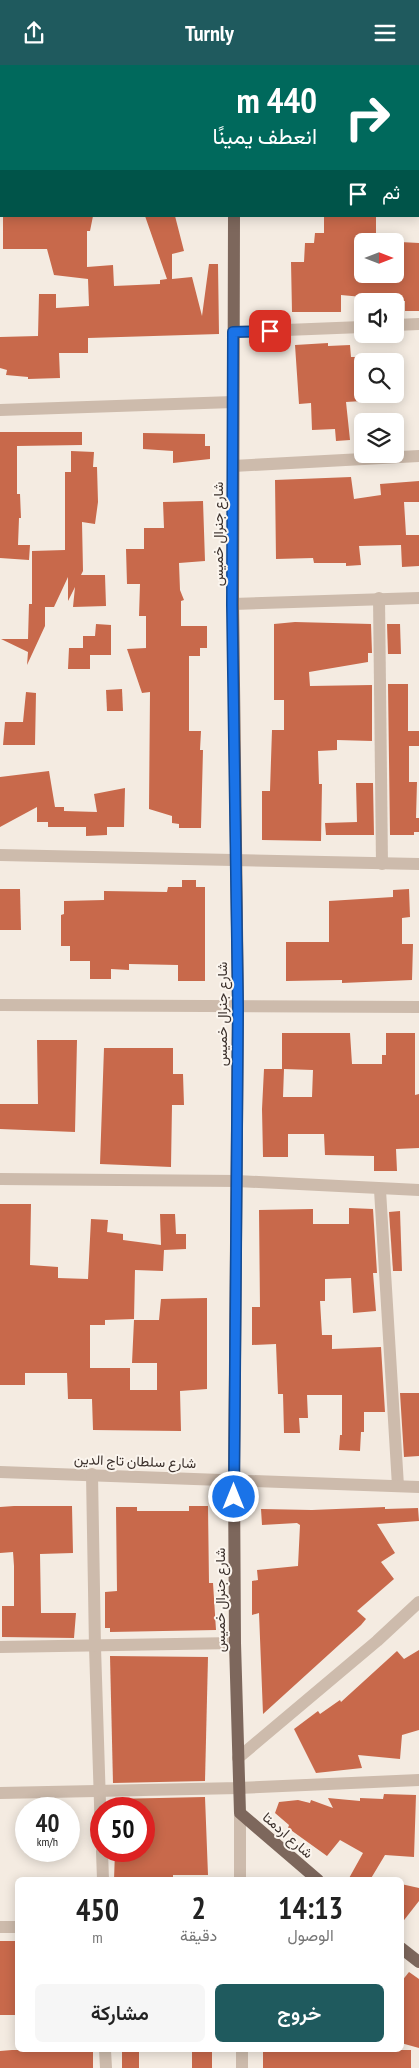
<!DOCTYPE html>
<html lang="ar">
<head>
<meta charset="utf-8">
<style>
  :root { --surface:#fff; --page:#f6f6f6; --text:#222; --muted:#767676; --accent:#1f5a5e }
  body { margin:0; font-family:"PT Sans Narrow",Vazirmatn,sans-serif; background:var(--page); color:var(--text); direction:rtl; height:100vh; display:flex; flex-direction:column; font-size:19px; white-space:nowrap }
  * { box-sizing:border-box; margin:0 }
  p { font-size:16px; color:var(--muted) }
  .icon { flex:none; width:28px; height:28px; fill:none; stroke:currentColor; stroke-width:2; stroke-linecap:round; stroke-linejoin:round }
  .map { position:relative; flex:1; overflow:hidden; direction:ltr }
  .drawer { position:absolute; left:15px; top:1812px; width:389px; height:175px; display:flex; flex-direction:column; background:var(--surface); border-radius:8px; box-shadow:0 2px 12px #0003; direction:rtl }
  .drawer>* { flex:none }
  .top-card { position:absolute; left:0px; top:0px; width:420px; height:152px; box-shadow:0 2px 12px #0003; direction:rtl; background:#00695c; color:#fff; overflow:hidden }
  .needle { width:32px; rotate:90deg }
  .fabs { position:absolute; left:354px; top:168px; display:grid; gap:10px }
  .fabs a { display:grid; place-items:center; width:50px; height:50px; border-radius:8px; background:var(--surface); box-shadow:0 2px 12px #0003; font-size:25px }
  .speed { position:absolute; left:15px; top:1732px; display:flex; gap:10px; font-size:25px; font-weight:700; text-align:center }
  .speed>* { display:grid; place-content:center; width:65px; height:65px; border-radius:50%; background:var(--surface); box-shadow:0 2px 12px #0003; line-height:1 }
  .speed small { font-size:12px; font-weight:400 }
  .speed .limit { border:8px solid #d22; background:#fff; color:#111 }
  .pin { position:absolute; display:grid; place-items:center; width:42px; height:42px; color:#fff; margin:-21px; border-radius:10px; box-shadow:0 2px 8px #0006 }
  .me { position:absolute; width:55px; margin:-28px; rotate:0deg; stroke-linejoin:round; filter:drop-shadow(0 0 4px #0008) }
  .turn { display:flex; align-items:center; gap:18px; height:105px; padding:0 20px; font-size:22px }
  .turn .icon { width:65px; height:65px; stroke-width:2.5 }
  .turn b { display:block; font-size:35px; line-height:42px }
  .then { display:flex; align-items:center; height:48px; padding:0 20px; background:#0003; gap:10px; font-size:19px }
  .eta { display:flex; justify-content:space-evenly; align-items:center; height:85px; text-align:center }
  .eta b { font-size:30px; font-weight:600; line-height:35px }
  .cta { display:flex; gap:10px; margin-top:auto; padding:10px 20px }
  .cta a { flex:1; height:58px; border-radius:8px; background:var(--accent); color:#fff; font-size:20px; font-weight:600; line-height:58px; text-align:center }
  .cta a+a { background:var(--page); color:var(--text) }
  header { display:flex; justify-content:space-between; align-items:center; height:65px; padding:0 20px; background:var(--accent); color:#fff; font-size:22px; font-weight:600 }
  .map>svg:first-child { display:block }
  .building { fill:#c8694b; fill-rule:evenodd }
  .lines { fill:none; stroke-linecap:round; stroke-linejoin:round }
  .minor { stroke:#cdbbac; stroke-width:12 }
  .major { stroke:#7d675c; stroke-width:12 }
  .route-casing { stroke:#114b97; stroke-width:12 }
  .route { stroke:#1a73e8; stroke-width:9 }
  .labels { text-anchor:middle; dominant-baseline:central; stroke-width:4; stroke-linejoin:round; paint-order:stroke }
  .street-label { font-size:14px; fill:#3b302b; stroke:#fbf5ee }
</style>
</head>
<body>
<header><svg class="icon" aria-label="menu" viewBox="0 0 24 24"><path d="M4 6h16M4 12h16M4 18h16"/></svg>Turnly<svg class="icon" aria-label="share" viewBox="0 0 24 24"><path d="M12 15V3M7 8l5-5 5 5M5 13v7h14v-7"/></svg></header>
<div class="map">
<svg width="419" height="2003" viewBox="0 0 419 2003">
  <rect width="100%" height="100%" fill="#f4ebe1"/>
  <g class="building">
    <path d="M3,151h90l-3,15h-3v36l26,-2 1,21 46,-2v-4l7,-1 -22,-63h30l9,35 -12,3v25l20,-2 10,39 7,-52h9l1,70 -131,4v15h-29l1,25 -32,1v-2l-22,-2 1,-5 -7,-2v-31l38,-1 1,-42h17v14l33,-2 -1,-27 -34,-4 -7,-26h-44z"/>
    <path d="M324,151h52v17h-6l-1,5 -11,-1 1,37h41v-32l19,1v68h-14v-10l-64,-6v17h-49l-1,-50h13l1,-19h9l1,-10h9z"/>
    <path d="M328,278v3l22,-1 1,12h11v44l-16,1 4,38 -14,1 -1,-12 -23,1 -1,-27 -12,1 -4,-59z"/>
    <path d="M0,367h82v13l-65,1v48h3l1,24h-2l-1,27h12l-1,15 -29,-2z"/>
    <path d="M143,368l62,1v12h5v13l-37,4v-12l-30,-2z"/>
    <path d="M71,386l23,1 -1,15h4l1,35 -3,22 -13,-2 1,49 -2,4h24l1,31 -33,1 2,-20 -7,14v-24l-14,30h-9v19l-18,39 1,-13 -27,-13h27l1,-35h3v-53l33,-1v-78h6z"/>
    <path d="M351,412l3,22 27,-4 -1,-11 39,-3v21h-15l2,33h13v31l-17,1 -1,-22 -42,1 2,19 -15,1v-3h-32l-1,-5 -37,1 -1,-79z"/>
    <path d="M203,436l2,60 -26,2 1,27 4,10 -3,1v25h26v22h-7v8h-11v75h12l-1,19h3l-2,78h-22v-4l-7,-1v-7l-23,-7 1,-117 -8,1 -15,-44 19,-1v-32h-7l1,-32h-13l-1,-35h18v-21h20l-1,-26z"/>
    <path d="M295,557l76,2 1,29h-4v9l-59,10 1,14 62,-1v56l-35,-1v10l-19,1 1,33h3l-1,57 -59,-1v-49h8l2,-61h12v-30h-10v-76z"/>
    <path d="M96,559l15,1v30h-21v14h-22l1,-21h14v-12h12z"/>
    <path d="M387,559h13l1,30h-13z"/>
    <path d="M388,619h20v47h11v15h-10v36h8l-1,36h3v14h-5v3h-24z"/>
    <path d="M122,624l1,22h-16l-1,-21z"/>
    <path d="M26,627l10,1 -1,52h-32l2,-23h18z"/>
    <path d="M49,706l6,36h9v4l33,1 -3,-18 31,-6 -1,39h-17v8l-21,1v-9h-38v-5h-11v-15l-37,20v-50z"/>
    <path d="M356,718h17l1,52h-48l-1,-12 32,-1z"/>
    <path d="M182,815h14v7h9v94h-27v-16l-49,-1v6l-18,-1v10h-21v-18h-20v-15h-9v-31l3,-1v-13l40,-1v-9l63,1 1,-5h14z"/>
    <path d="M0,824h20l1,41h-21z"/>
    <path d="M409,824l1,28 -8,1v26h11l-1,36 -70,3v-3l-56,1v-39h43v-41l64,-4v-7z"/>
    <path d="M282,968h68l2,31h30v-9h4v-22h29v62l4,-1v54l-23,1 1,22h-23v-15l-49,-1 -1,-21h-36v23h-25l-1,-48 2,-40h18zM284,1004l29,1 -1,27h-29z"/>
    <path d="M37,975h40l-2,92 -75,-3v-25h38z"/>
    <path d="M104,983h69v26h10l1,31h-12l-1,62 -71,-3z"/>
    <path d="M0,1139h31l-1,61 28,2v11l30,1 3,-60 17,1 -1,12 16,2v6l38,5 -1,-31h15l1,20h10v15l-22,1 -1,21 -28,-1 -1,49 -29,1v5h-15v43h40v22h27v-27h-25l2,-43h25l2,-21 46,-1v91l-27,2 1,40 -88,-1 -1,-31h-24l-1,-26h-42v12h-25z"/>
    <path d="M349,1143l24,1 4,64h-4l3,38 -23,2 -2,-35 -26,1v22h-5l2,34h10v14l49,-2 4,65h-21v20h-3l-1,19 -21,-1 1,-15h2v-40h-35l1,23h-9l1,15h-16l-1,-39h-5l-2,-50 -24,1v-38h8l-1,-97 54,-1v15h36z"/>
    <path d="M400,1146l2,60h-9l-4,-59z"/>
    <path d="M400,1328h19v63l-15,1z"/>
    <path d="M14,1441h58l1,47 -33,1 1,59h35l-2,25 -72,-1v-31h12v-40l-1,-14 -13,1v-46z"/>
    <path d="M189,1441h19l1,77h4l3,47 -106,2v-4h-5v-36l12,-1 -1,-84h21v4h52z"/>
    <path d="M385,1442v2l33,-1 1,13 -42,3 18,29 -14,9 13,17 -37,32 9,8 -5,6 -98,89 -4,-101 -7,2v-34l6,-1 -1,-10 41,-4 2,-41 -3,-2 -35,2 -1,-16 51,1z"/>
    <path d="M419,1585v80l-17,5 -2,24 -42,-4 4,13 -46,5 -22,-44 24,-18 2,3 20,-14 1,2 56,-51 7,8z"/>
    <path d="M110,1591l98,1 -3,124 -92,2z"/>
    <path d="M384,1729l32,1 -2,62 -29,-2 -15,25h-22l15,-27 -23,-13 -13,16 -39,-28 1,-3 -14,-12 4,-11 19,-2 12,3 1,-3 22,8 -5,-10 32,3v-3l23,1z"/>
    <path d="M205,1732l3,78h-35v5h-59l1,-29h29v-42h-31v-10z"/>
    <path d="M401,1819l18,4v13l-18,23z"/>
    <path d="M0,1876h17l1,74h-18z"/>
    <path d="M409,1907l10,7v69l-18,-5v-61z"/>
    <path d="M12,1985h81v18h-93v-17z"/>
    <rect x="122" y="1985" width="17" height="18"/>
    <rect x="192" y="1985" width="20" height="18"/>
    <path d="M282,1985h129v18h-148v-17z"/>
  </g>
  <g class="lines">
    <g class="minor">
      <path d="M395,260l24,-1"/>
      <path d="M233,267l129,-5"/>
      <path d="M0,345l233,-8"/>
      <path d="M233,401l186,-10"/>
      <path d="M379,533l3,266"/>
      <path d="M233,539l186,-6"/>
      <path d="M0,790l419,9"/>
      <path d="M0,940l419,2"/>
      <path d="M0,1114l237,2 182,9"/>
      <path d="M380,1125l18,296"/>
      <path d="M0,1407l419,15"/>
      <path d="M92,1409l3,173 6,188"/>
      <path d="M0,1582l235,-4"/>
      <path d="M238,1693l139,-117 42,-39"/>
      <path d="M0,1728l239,-5 180,-8"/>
      <path d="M240,1748v67"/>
      <path d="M102,1786l1,29"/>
      <path d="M0,1862h18"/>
      <path d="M105,1985l1,18"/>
      <path d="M242,1985v18"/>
    </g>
    <g class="major">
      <path d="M236,1v-1"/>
      <path d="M234,151l-1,388 5,403 -4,472 1,164 5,170 78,67"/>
      <path d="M401,1883l18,14"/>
    </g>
  </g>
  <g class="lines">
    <defs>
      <path id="route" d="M234,1432l4,-490 -6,-402 1,-273 37,-1"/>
    </defs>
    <use href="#route" class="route-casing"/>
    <use href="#route" class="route"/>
  </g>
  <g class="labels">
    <g class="street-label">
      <text transform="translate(218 469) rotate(-90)">شارع جنرال خميس</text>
      <text transform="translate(222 949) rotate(-90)">شارع جنرال خميس</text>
      <text transform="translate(135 1396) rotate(2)">شارع سلطان تاج الدين</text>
      <text transform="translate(220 1535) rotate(-90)">شارع جنرال خميس</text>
      <text transform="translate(288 1770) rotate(41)">شارع اردمتا</text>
    </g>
  </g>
</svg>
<div class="fabs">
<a><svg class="needle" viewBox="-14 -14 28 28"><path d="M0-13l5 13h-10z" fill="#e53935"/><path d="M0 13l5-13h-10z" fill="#767676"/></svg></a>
<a><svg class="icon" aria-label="sound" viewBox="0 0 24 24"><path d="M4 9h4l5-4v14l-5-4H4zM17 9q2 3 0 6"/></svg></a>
<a><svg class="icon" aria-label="search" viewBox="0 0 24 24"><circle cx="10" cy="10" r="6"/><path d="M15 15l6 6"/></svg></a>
<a><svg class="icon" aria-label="layers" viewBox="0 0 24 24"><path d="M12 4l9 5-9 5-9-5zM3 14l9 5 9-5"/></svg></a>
</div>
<div class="speed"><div>40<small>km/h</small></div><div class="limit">50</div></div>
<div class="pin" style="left:270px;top:266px;background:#d93025"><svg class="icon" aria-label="arrive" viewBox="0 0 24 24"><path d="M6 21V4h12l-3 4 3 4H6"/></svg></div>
<svg class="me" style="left:234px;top:1432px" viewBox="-20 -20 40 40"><circle r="17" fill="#1a73e8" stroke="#fff" stroke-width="3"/><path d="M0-11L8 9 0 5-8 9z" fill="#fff"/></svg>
<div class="top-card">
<div class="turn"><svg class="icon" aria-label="right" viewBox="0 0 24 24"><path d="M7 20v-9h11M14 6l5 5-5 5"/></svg><div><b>440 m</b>انعطف يمينًا</div></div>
<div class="then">ثم<svg class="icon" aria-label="arrive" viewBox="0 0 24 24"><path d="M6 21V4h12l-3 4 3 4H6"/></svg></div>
</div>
<section class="drawer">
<div class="eta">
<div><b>14:13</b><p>الوصول</p></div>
<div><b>2</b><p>دقيقة</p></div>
<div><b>450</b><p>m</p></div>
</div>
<div class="cta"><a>خروج</a><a>مشاركة</a></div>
</section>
</div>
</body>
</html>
